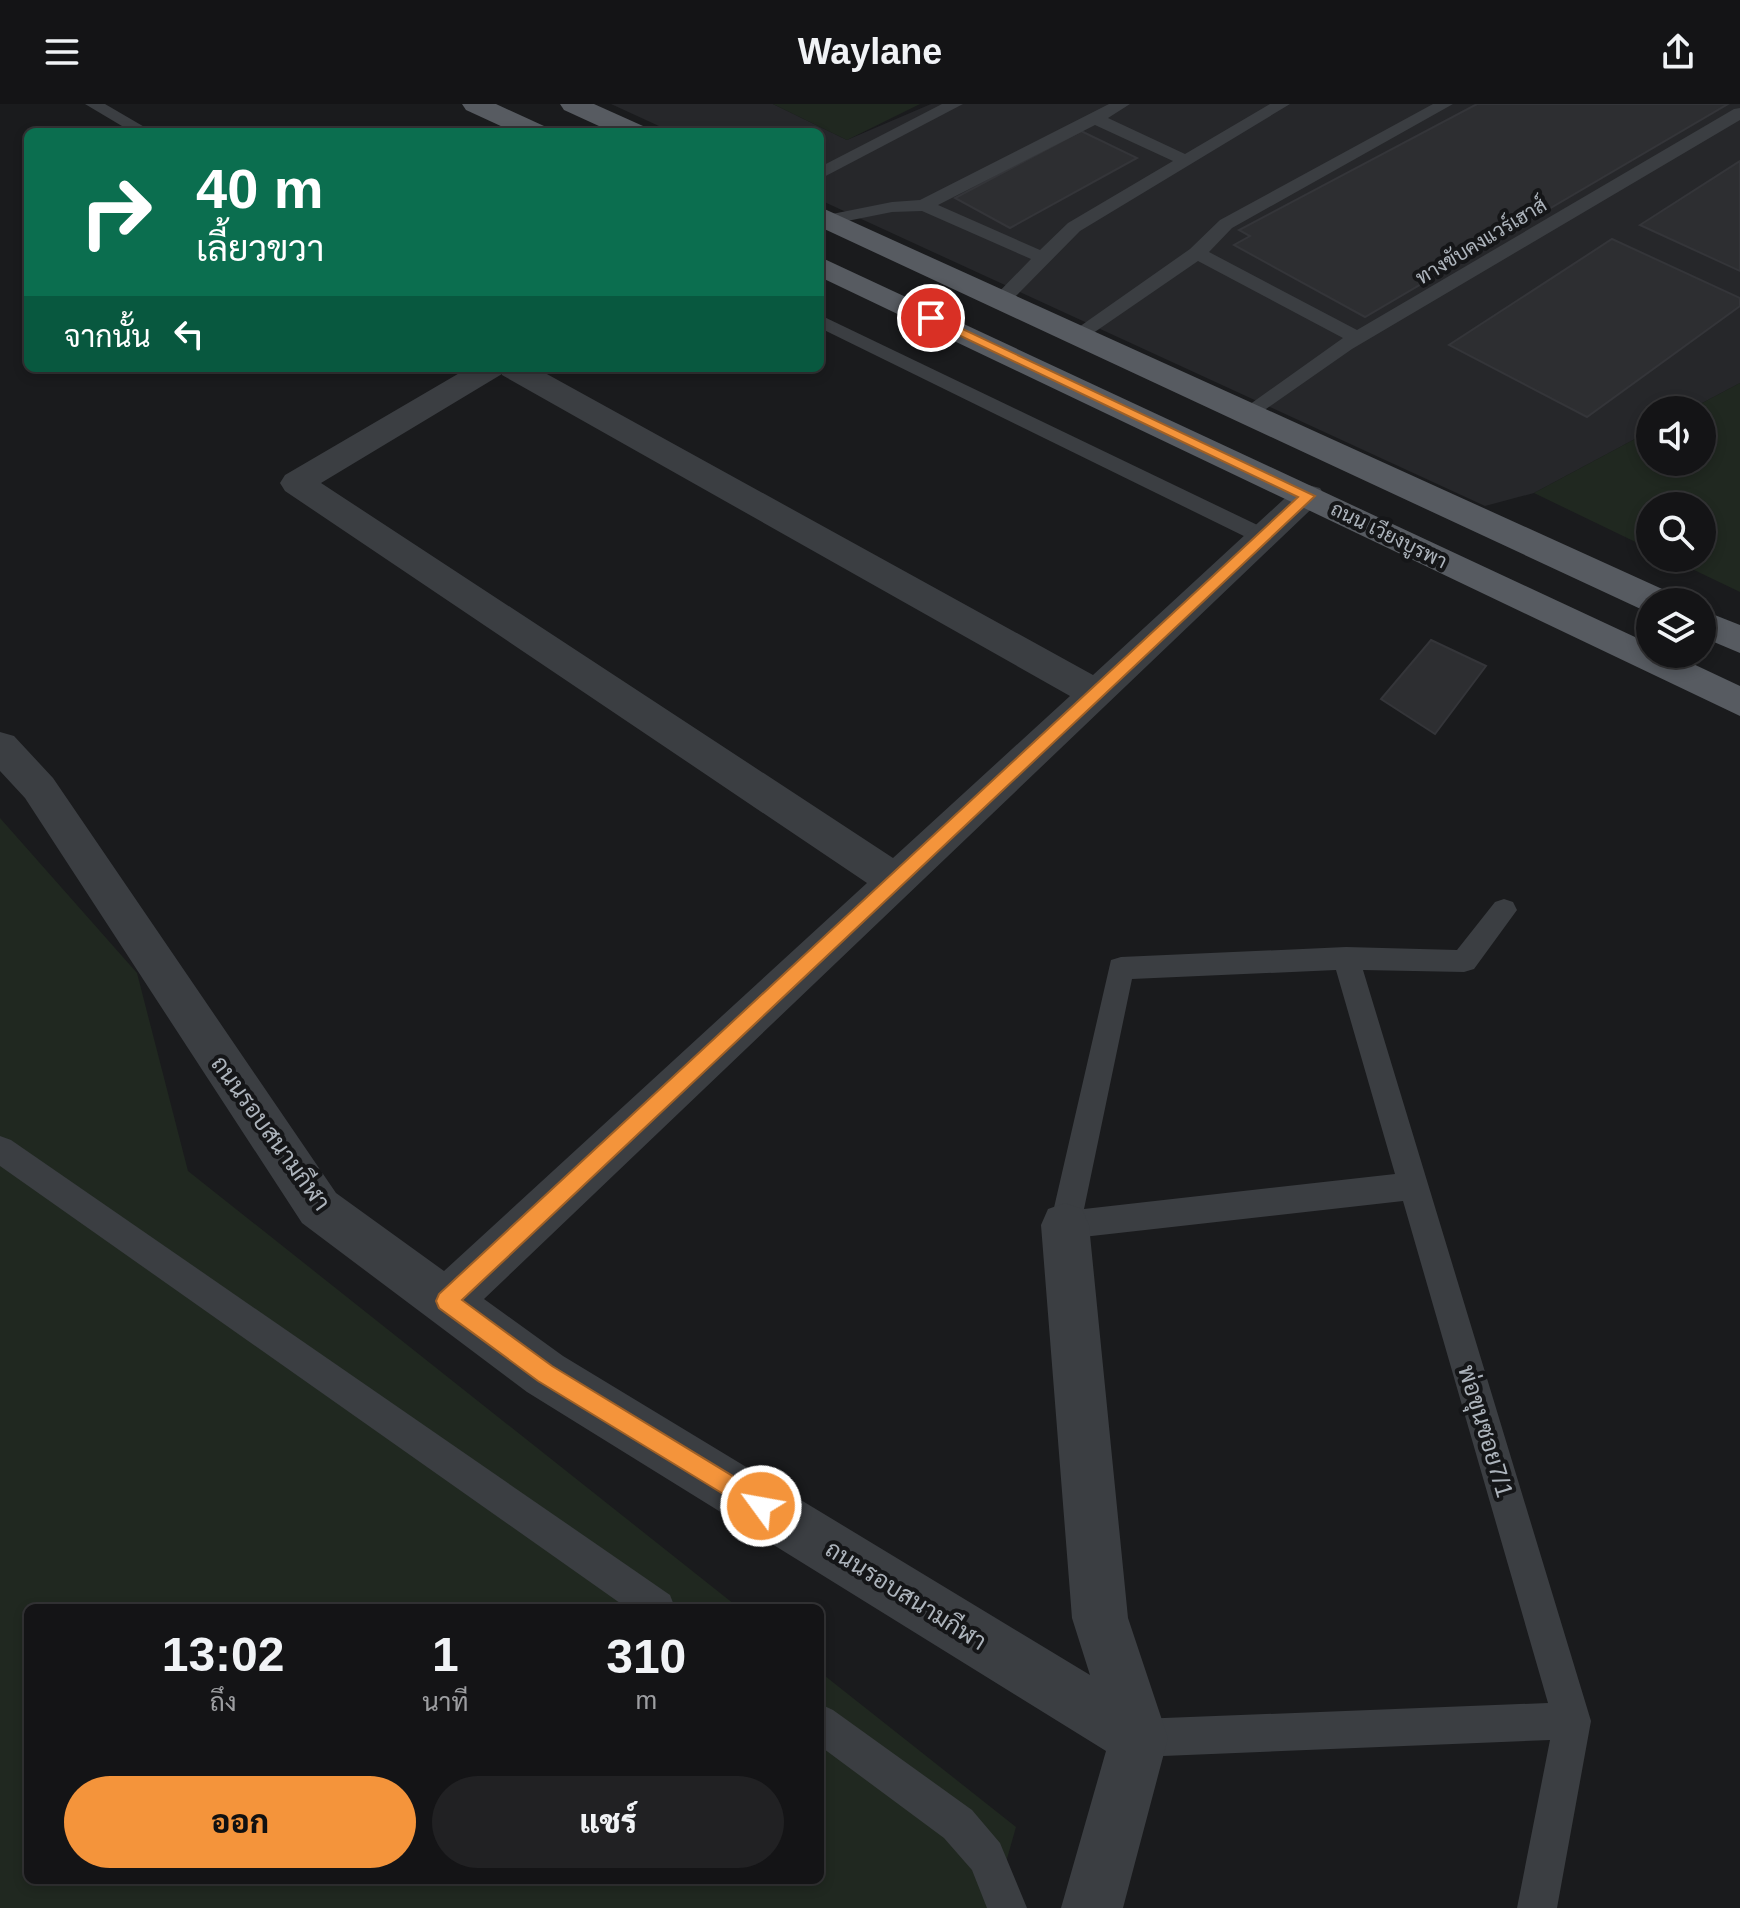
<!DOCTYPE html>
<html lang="th">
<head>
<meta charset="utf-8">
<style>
  :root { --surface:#141416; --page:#212123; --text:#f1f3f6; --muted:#9d9ea1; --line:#333335; --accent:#f4943b }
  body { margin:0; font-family:Arial,Sarabun,sans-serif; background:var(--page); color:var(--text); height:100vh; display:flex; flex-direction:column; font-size:30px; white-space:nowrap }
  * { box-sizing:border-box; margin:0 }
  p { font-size:26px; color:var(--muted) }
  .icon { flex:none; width:44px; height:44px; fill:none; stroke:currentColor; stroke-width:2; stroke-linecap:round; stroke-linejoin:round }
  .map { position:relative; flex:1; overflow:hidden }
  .panel { position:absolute; left:24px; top:1500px; width:800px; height:280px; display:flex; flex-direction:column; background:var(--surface); border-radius:12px; box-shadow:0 4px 12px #0003,0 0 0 2px var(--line) }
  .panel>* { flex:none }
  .guide { position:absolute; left:24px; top:24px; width:800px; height:244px; border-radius:12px; box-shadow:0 4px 12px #0003,0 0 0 2px var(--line); background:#0b6e4f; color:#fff; overflow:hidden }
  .controls { position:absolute; left:1636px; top:292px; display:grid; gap:16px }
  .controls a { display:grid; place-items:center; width:80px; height:80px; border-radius:50%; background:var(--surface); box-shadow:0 4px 12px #0003,0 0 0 2px var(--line); font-size:40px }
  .pin { position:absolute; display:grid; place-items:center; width:68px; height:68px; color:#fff; margin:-34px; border:4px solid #fff; border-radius:50%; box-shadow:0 2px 8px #0007 }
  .me { position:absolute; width:88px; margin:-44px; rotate:302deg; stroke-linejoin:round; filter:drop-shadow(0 0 6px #0008) }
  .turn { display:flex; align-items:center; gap:28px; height:168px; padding:0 40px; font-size:36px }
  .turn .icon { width:104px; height:104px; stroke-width:2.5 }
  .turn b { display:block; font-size:56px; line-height:68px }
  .then { display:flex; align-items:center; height:76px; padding:0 40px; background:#0003; gap:16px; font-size:30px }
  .eta { display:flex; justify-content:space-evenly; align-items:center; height:136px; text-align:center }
  .eta b { font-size:48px; font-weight:800; line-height:56px }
  .primary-button { display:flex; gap:16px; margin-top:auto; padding:16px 40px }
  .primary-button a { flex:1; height:92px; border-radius:48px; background:var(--accent); color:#111; font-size:32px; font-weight:800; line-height:92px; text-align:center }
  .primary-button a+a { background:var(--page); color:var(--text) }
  header { display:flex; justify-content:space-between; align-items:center; height:104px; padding:0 40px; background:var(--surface); font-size:36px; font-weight:800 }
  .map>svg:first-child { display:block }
  .built { fill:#26272a }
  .green { fill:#202820 }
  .building { fill:#2d2e31; stroke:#343539; stroke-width:2 }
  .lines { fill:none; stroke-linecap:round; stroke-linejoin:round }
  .lane { fill:#3b3e42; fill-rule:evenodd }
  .street { fill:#3b3e42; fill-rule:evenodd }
  .primary { fill:#575b61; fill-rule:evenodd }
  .route { fill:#f4943b; stroke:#9f6026; stroke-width:2 }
  .labels { text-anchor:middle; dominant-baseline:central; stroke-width:8; stroke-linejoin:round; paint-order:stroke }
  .far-street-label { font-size:20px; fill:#adb4bc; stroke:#151618 }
  .street-label { font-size:24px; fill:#adb4bc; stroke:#151618 }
</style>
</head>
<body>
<header><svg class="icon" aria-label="menu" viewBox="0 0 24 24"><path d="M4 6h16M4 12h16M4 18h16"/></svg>Waylane<svg class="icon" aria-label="share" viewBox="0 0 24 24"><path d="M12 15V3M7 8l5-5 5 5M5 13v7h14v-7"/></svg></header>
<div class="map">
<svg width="1740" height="1804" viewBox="0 0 1740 1804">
  <rect width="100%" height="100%" fill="#1a1b1d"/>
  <path class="built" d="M611,0h162l74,36 84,-36h809v279l-51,27h-39v21l-116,62 -49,13 -665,-306v-68h-148z"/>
  <g class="green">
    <path d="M773,0h147l-73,36z"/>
    <path d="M1740,279v209l-71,-34h33v-52h-52v43l-116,-56 116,-62v31h52v-52h-13z"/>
    <path d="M0,714l137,155 51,198 551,437h-711v272h792v-208l196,155 -23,81h-993z"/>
  </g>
  <g class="building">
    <path d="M1477,0h251l-363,213 -131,-72 16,-9 -11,-6z"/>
    <path d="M1081,27l56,27 -127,70 -55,-30z"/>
    <path d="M1740,57v110l-100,-46z"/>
    <path d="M1612,135l128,59v8l-153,111 -138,-72z"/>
    <path d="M1431,536l55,26 -51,68 -54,-35z"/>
  </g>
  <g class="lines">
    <g class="lane">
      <path d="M85,0h20l48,28h-21z"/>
      <path d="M942,0h21l-143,75v-12z"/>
      <path d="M1109,0h21l-22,14 77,36 85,-50h20l-210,127 -71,72h-14l-3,-4 39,-40 -109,-48 -30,1 -65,13 -7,-2 1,-7 6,-1 65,-13 28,-2zM1095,21l78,36 -105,62 -28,27 -102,-45z"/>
      <path d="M1433,0h20l-221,124 -23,24 148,78 377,-221 6,-1v12l-388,229 -96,67 -7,2 -10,-6 104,-74 -145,-77 -112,77 -7,2 -10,-6 121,-85 30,-29z"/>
      <path d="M820,211l452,217 3,5 -3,5h-16l-436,-214z"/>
      <path d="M1504,795l9,3 4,8 -43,59 -10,3 -101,-2 228,751 -34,187h-40l33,-168 -411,17 -13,-6 -6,-13 6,-13 13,-6 409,-16 -145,-502 -338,38 -11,-4 -4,-10 61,-265 10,-3 225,-10 111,3 38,-48zM1336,866l59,204 -311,35 48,-230z"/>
      <path d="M0,1032l11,4 659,455 5,13h-48l-627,-442z"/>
      <path d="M820,1600l13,6 139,100 28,33 27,65h-40l-15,-38 -28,-32 -124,-92z"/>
    </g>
    <path class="street" d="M468,264h68l557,307 203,-187 12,-3 12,3 5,8 -841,803 79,57 527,319 -18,-57 -31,-393 7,-16 17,-6 17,6 7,16 39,393 40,120 -45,170h-62l45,-157 -579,-359 -225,-169 -277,-425 -25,-27v-39l14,4 39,42 283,415 108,78 423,-388 -582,-392 -5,-8 5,-8zM502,270v1l568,321 -177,162 -572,-375z"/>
    <g class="primary">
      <path d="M462,0h34l48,22 4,6h-34l-48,-22z"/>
      <path d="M560,0h34l49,22 4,6h-35l-48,-22z"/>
      <path d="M820,103l851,386 5,9h-26v10l-5,-1 -825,-384z"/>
      <path d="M820,153l830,387v10h22l68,32v30l-920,-439z"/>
      <path d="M1702,506l38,15v28l-38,-16z"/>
    </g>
  </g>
  <path class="route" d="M931,210l384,182 -853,804 90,66 217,132 3,8 -3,8 -8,3 -223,-136 -99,-73 -3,-7 3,-7 859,-797 -371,-177 -2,-2z"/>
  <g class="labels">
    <g class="far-street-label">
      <text transform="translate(1481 137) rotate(-31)">ทางขับคงแวร์เฮาส์</text>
      <text transform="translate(1389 431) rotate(26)">ถนน เวียงบูรพา</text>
    </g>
    <g class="street-label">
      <text transform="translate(271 1029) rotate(54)">ถนนรอบสนามกีฬา</text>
      <text transform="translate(1486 1327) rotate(73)">พ่อขุนซอย7/1</text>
      <text transform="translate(906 1491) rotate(32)">ถนนรอบสนามกีฬา</text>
    </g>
  </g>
</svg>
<div class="controls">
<a><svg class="icon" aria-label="sound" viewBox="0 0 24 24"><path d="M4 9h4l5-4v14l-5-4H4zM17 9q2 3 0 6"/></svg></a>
<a><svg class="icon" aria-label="search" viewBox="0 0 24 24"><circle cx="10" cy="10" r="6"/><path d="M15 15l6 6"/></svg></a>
<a><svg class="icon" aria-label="layers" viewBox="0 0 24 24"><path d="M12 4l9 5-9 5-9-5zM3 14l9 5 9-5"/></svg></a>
</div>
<div class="pin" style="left:931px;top:214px;background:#d93025"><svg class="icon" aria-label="arrive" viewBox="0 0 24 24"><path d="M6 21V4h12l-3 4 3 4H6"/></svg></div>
<svg class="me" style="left:761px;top:1402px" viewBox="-20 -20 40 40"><circle r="17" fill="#f4943b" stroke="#fff" stroke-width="3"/><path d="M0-11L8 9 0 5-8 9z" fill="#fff"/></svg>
<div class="guide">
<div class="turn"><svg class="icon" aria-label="right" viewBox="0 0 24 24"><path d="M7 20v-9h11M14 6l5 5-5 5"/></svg><div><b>40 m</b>เลี้ยวขวา</div></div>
<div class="then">จากนั้น<svg class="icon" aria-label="left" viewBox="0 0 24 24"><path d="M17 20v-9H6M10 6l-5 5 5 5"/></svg></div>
</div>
<section class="panel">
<div class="eta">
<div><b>13:02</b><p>ถึง</p></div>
<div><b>1</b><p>นาที</p></div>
<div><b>310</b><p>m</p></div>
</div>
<div class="primary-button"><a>ออก</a><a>แชร์</a></div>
</section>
</div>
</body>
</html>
